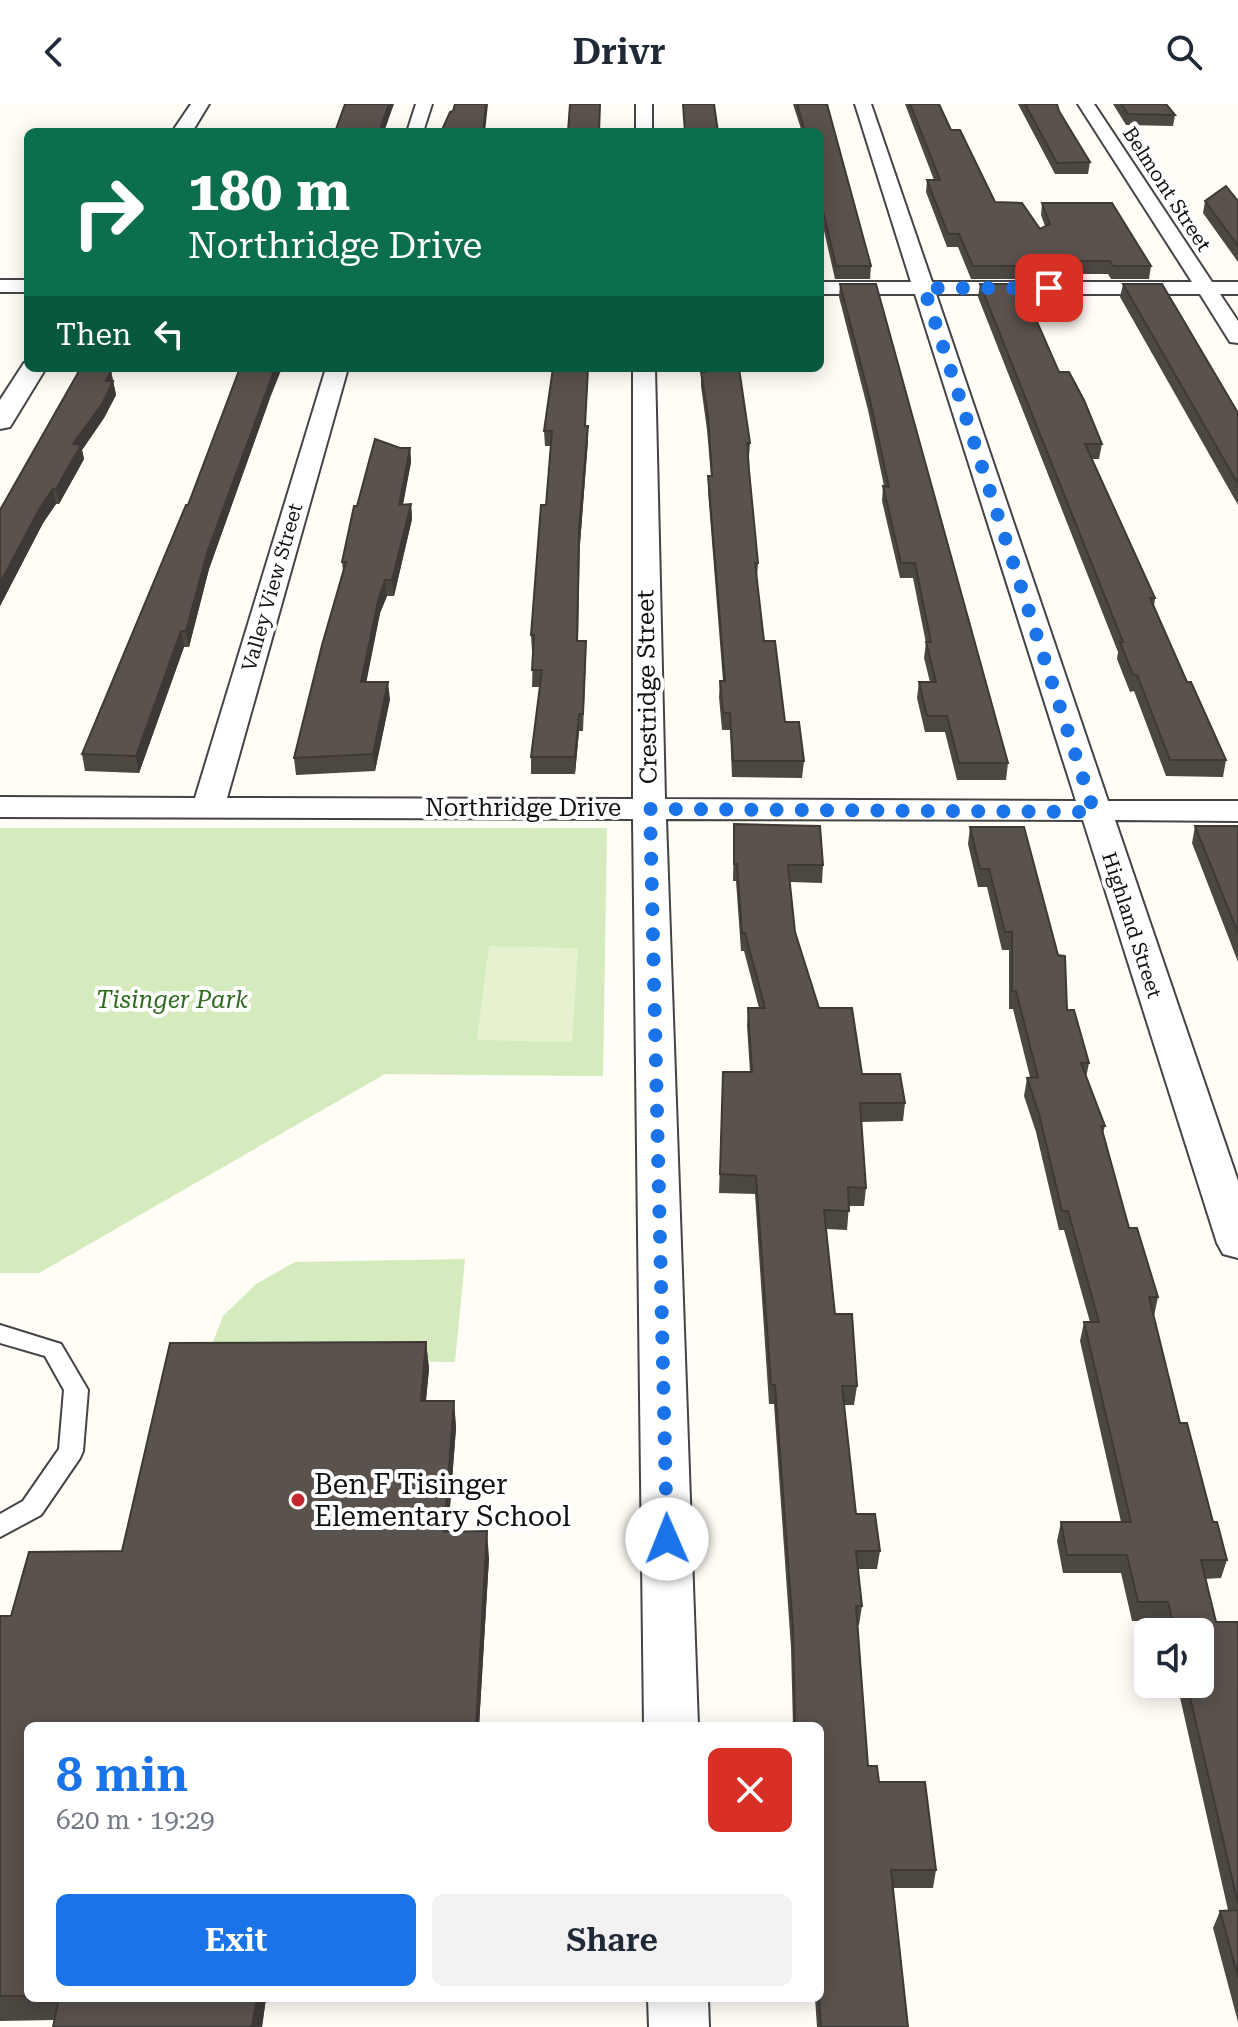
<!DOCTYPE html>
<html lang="en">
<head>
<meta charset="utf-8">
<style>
  :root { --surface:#fff; --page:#f2f2f3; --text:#1f2937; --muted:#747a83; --accent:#1a73e8 }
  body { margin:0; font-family:"Roboto Serif",serif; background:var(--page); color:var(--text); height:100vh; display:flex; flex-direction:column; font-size:30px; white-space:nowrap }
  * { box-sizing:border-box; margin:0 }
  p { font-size:26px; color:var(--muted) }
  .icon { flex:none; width:44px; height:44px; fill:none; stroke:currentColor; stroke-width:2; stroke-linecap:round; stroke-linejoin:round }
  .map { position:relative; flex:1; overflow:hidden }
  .panel { position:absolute; left:24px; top:1618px; width:800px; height:280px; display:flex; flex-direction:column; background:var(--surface); border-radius:12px; box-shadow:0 4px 20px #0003 }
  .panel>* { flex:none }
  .guide { position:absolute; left:24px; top:24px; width:800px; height:244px; border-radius:12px; box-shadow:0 4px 20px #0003; background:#0b6e4f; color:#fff; overflow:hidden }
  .buttons { position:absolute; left:1134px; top:1514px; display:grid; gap:16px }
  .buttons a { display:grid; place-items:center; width:80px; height:80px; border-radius:12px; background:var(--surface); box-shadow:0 4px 20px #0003; font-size:40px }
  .pin { position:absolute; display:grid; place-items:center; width:68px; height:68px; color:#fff; margin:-34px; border-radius:16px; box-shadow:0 4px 12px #0006 }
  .me { position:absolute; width:88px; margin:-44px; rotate:359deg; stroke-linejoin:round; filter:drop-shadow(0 0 6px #0008) }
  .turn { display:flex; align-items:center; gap:28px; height:168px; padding:0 32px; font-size:36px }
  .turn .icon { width:104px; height:104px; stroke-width:2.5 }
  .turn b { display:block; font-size:56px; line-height:68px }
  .then { display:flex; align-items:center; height:76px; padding:0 32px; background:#0003; gap:16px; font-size:30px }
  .round { display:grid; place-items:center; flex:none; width:84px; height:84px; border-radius:12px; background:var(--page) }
  .head { display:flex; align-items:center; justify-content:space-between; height:136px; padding:0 32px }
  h1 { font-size:48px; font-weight:600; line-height:60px; color:var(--accent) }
  .primary-button { display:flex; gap:16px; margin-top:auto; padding:16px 32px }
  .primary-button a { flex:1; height:92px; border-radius:12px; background:var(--accent); color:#fff; font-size:32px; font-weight:600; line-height:92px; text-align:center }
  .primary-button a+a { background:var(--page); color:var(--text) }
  header { display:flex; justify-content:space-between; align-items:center; height:104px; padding:0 32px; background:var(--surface); font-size:36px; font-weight:600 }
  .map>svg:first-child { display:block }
  .green { fill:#d5ebbd }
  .pitch { fill:#e6f2cf }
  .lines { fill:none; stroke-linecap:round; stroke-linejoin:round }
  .service-casing { stroke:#444; stroke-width:4 }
  .minor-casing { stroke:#444; stroke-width:4 }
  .tertiary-casing { stroke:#444; stroke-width:4 }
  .service { fill:#fff; fill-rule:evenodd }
  .minor { fill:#fff; fill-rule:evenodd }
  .tertiary { fill:#fff; fill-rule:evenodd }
  .wall { fill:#4d4742 }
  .shaded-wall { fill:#3f3936 }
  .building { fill:#5a524d; stroke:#3f3936; stroke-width:2 }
  .route { stroke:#1a73e8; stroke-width:14; stroke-dasharray:0 25.2 }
  .poi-dot { fill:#c4262e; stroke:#fff; stroke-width:3 }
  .labels { text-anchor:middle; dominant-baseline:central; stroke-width:8; stroke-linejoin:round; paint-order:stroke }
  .far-street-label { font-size:20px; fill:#111; stroke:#fff }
  .street-label { font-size:24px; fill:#111; stroke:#fff }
  .park-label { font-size:24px; font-style:italic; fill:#2f6b1f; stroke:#fff }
  .near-poi-label { font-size:28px; fill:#111; stroke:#fff; text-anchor:start }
</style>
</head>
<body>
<header><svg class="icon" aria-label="back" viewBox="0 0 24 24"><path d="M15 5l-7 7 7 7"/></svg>Drivr<svg class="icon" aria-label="search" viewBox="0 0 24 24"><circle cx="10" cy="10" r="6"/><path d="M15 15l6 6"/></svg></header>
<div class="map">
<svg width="1238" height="1923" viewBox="0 0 1238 1923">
  <rect width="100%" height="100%" fill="#fffdf5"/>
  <g class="green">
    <path d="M0,724h607l-4,248 -218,-2 -346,199h-39z"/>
    <path d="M465,1155l-10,103 -249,-2 17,-44 33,-32 39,-22z"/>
  </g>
  <path class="pitch" d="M489,842l89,2 -6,94 -95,-2z"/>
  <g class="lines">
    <defs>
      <path id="service" d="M0,1221l61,19 27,46 -5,61 -3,7 -39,57 -41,22v-23l23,-13 36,-52 5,-59 -19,-34 -45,-13z"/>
      <g id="minor">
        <path d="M416,0h16l-9,28h-16z"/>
        <rect x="636" y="0" width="16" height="28"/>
        <path d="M855,0h16l61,178h260l-114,-178h16l118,178h26v12h-18l18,27v22l-8,-1 -30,-48h-264l172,507h130v20l-123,-1 123,361v77l-15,-4 -6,-11 -134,-423 -417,-1 32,907h-54l-11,-907 -633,-2v-20l195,1 131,-430h22l-121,430 406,1v-431h22l10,431 411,2 -161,-507h-95v-12h91z"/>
        <rect x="0" y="176" width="28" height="12"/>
        <path d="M648,1894h60l1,29h-60z"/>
      </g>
      <g id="tertiary">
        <path d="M191,0h18l-17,28h-20z"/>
        <path d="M28,258v6h18l-36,59 -10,2v-29l24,-37z"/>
      </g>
    </defs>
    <use href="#service" class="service-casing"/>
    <use href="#minor" class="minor-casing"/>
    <use href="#tertiary" class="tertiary-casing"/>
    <use href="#service" class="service"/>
    <use href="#minor" class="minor"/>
    <use href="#tertiary" class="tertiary"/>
  </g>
  <g class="wall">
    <path d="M793,0h34l44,162 -1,13h-35l-15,-66v-81h-18z"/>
    <path d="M905,0h34l12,26 44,72 45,27 5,-3 -4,-11 1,-12 109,63 -2,13h-38l-3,-5h-72l-1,5h-64l-13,-32h-11l-21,-55 1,-12h7z"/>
    <path d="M1018,0h39l2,7 31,51 -2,12h-33z"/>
    <path d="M1113,0h53l9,11 -2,11 -47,-1z"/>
    <path d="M1205,97h33v61l-35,-49z"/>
    <path d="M840,180l168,479 -2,17h-49l-12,-48h-20l-8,-34 2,-16h11l-6,-24 2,-15 -13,-65h-13l-18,-77 1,-15h1l-16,-76 -29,-113z"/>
    <path d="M980,180l75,14 -1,14h-22l27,60 43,72 -3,15h-7l63,139 -1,9 33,75 39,78 -3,17 -57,-1 -32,-85 -4,1 -13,-33 1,-7 -140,-355z"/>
    <path d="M1123,180l115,129v92l-118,-208z"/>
    <path d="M703,264h36l11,75 -1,14h-1l10,106 -1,15 7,63 21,81 19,39 -2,17 -70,-1 -2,-47h-8l-3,-33 1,-16h3l-15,-190v-15h3l-4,-46 -6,-44v-14h2z"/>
    <path d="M111,267l5,24 -12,23 -22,32 2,9 -25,45h-3l-13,19 -43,83v-96z"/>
    <path d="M270,294l-61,171 -20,78h-5l-45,126 -54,-2 -3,-17 106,-249z"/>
    <path d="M588,322v14l-8,104 -2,97 8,16 -3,74h-4l-4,43h-44v-17l9,-70h-8l1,-36h-1l-1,-16 15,-130 5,-59h-6l-1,-15z"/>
    <path d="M400,344h10l1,14 -8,42h8l1,15 -18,77h-7l-7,17 -14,69 24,17 -15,72 -79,4 -2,-17 49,-187 -1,-9z"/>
    <path d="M734,720l89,41 -1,18 -32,-1 5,50 24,76 43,66 43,29 -2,18 -42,1 5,66 -2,18h-15l-2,24 -21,-1 9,85 22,72 -3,19h-10l12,109 24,37 -3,18h-19l4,37 -3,19h-1l10,141 68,104 -3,18h-40l15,139h-91l-2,-29h5v-272h-27l-2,-78 -17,-244h-5l-14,-210 -36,-1 4,-121h27l-3,-46 1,-18h11l-15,-57h-3l-5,-70h-3z"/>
    <path d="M1195,722h43v136l-46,-119z"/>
    <path d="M970,723l97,183 22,53 -3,15 19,48 -2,7 26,95 29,69 -4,19 26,107 47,137 -6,18 -16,1 11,43h22v400l-25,-94 7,-17 8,-1 -51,-226h23v-52h-35l-2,-11h-31l-11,-48h-58l-6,-32 4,-19h60l-41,-181 4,-19h6l-26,-92h-5l-23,-98 -12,-36 3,-18 3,-1 -17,-68h-4v-59h-7l-15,-63h-9l-10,-43z"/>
    <path d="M426,1238l3,27 -3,32h28l2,27 -8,104 41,26 -10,168h-451v272h238l-4,29 -208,-7 -54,1v-405h11l111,-65z"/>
  </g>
  <g class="shaded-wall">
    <path d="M389,0h5l-10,28h-5z"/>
    <path d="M486,0h2l-3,28h-2z"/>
    <path d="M275,264h7l-12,30 -61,171 -20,78 -3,-16 21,-78z"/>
    <path d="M111,267l5,24 -12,23 -22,32 2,9 -25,45 -3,-15 17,-45z"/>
    <path d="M588,322v14l-8,104 -1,-16z"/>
    <path d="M410,344l1,14 -11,58 -1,-15z"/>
    <path d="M53,385l3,15 -13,19 -43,83v-23l40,-75z"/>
    <path d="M411,400l1,15 -18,77 -2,-16z"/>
    <path d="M385,476l2,16 -7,17 -17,86 -2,-17 18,-85z"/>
    <path d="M181,527l3,16 -45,126 -3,-17z"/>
    <path d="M388,578l2,17 -15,72 -2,-17z"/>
    <path d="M579,610v17l-4,43v-17z"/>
    <path d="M426,1238l3,27 -6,60 -2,-28z"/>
    <path d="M454,1297l2,27 -10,131 -2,-27z"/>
    <path d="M487,1427l2,27 -10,168h-3z"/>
    <path d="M257,1894h9l-4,29h-10z"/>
  </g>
  <g class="building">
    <path d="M345,0h44l-10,28h-44z"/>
    <path d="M455,0h31l-3,28h-42l9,-20 3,-1z"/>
    <path d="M570,0h30l-1,28h-31z"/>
    <path d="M683,0h31l4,28h-33z"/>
    <path d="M797,0h30l44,162h-35l-16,-68v-66h-15z"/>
    <path d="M910,0h29l12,26h9l35,72 27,1 18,26 10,-5 -8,-21h70l39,63h-38l-3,-5h-76l3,5h-64l-14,-32h-11l-21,-54h13z"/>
    <path d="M1025,0h32l2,7 31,51 -33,1z"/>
    <path d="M1121,0h45l9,11 -47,-1z"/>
    <path d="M1226,82l12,15v45l-33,-45z"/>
    <path d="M840,180h36l132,479h-49l-12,-47h-20l-8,-34h17l-10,-40h5l-16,-79h-14l-18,-77 6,1 -20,-91z"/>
    <path d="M980,180h67l8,14 -28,1 32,73h10l15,28 18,44h-17l70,154h-5l37,84h4l35,78h-56l-33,-85h-4l-13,-33h3z"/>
    <path d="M1123,180h39l76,129v71z"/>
    <path d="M240,264h35l-68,185 -21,78h-5l-45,125 -54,-2 104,-249h2z"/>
    <path d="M553,264h35l-3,58h3l-9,102 -2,113h9l-3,73h-4l-4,43h-44l11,-87h-10l2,-35h-3l10,-130h5l6,-74h-8z"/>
    <path d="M705,264h34l11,75h-3l2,27 9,93h-3l9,78h11l10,81h14l5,39h-71l-3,-48h-7l-3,-32h5l-17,-205h4l-4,-60 -7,-44h4z"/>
    <path d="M79,267h32l-5,10h7l-11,23 -29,40 8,1 -25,44h-3l-13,19 -40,75v-73z"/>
    <path d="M375,335l25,9h10l-11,57 12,-1 -19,76h-7l-6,17 -18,85h27l-15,72 -79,4 28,-113 24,-83h-4l12,-56h3z"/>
    <path d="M734,720l86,2 3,39h-35l7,67 24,76h33l10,66h38l5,29h-45l6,85 -18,-1 1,24 -25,-1 11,104h17l5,72h-15l14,128h19l5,37h-24l6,55h-6l12,160h9l2,16h46l11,88h-45l17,157h-87l-2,-29h1v-272h-25l-2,-97 -18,-244h-4l-15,-209 -36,-2 3,-102h29l-4,-64h17l-20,-75h-3l-5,-69h-3z"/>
    <path d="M1195,722h43v107z"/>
    <path d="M970,723h54l34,128 7,1 2,54h7l15,53h-8l24,63h-4l28,102h8l21,69h-9l31,126h7l26,99h4l10,38h-26l15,62h22v282l-51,-220h13v-52h-25l-7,-30h-30l-11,-47h-60l-6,-33h70l-47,-200h15l-31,-111h-6l-23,-97 -12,-36 11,-1 -22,-86h-4v-59h-7l-16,-63h-9z"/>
    <path d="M426,1238l-5,59h33l-10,131 43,-1 -11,195h-448v270h-28v-380h11l18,-64 93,-1 48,-208z"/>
    <path d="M1238,1806v67l-18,-66z"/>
    <path d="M59,1894h198l-5,29h-199z"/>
  </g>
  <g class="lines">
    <path class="route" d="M667,1435l-17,-730 444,3 -170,-524h125"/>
  </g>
  <circle class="poi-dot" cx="298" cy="1396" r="8"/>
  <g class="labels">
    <g class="far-street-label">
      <text transform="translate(1167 85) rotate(57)">Belmont Street</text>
      <text transform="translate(272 483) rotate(-74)">Valley View Street</text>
      <text transform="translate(1132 821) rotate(72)">Highland Street</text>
    </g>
    <g class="street-label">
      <text transform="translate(647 583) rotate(-91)">Crestridge Street</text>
      <text x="523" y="704">Northridge Drive</text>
    </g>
    <g class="park-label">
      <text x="172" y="896">Tisinger Park</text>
    </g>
    <g class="near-poi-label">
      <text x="314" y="1380">Ben F Tisinger<tspan x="314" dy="32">Elementary School</tspan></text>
    </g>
  </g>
</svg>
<div class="buttons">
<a><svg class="icon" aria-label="sound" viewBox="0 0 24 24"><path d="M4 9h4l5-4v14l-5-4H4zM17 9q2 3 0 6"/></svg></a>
</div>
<div class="pin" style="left:1049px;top:184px;background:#d93025"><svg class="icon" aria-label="arrive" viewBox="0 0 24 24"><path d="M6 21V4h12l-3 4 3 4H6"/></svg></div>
<svg class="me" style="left:667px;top:1435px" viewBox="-20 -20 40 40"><circle r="19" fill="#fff"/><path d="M0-13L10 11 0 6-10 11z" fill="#1a73e8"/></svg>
<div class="guide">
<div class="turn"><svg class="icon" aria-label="right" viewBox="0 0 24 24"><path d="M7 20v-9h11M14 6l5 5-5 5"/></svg><div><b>180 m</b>Northridge Drive</div></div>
<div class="then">Then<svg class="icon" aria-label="left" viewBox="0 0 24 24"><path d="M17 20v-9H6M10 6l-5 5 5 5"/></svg></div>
</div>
<section class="panel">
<div class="head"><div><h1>8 min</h1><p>620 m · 19:29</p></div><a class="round" style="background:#d93025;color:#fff"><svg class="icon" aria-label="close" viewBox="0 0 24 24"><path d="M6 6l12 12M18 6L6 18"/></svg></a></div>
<div class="primary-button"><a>Exit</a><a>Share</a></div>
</section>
</div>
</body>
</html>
